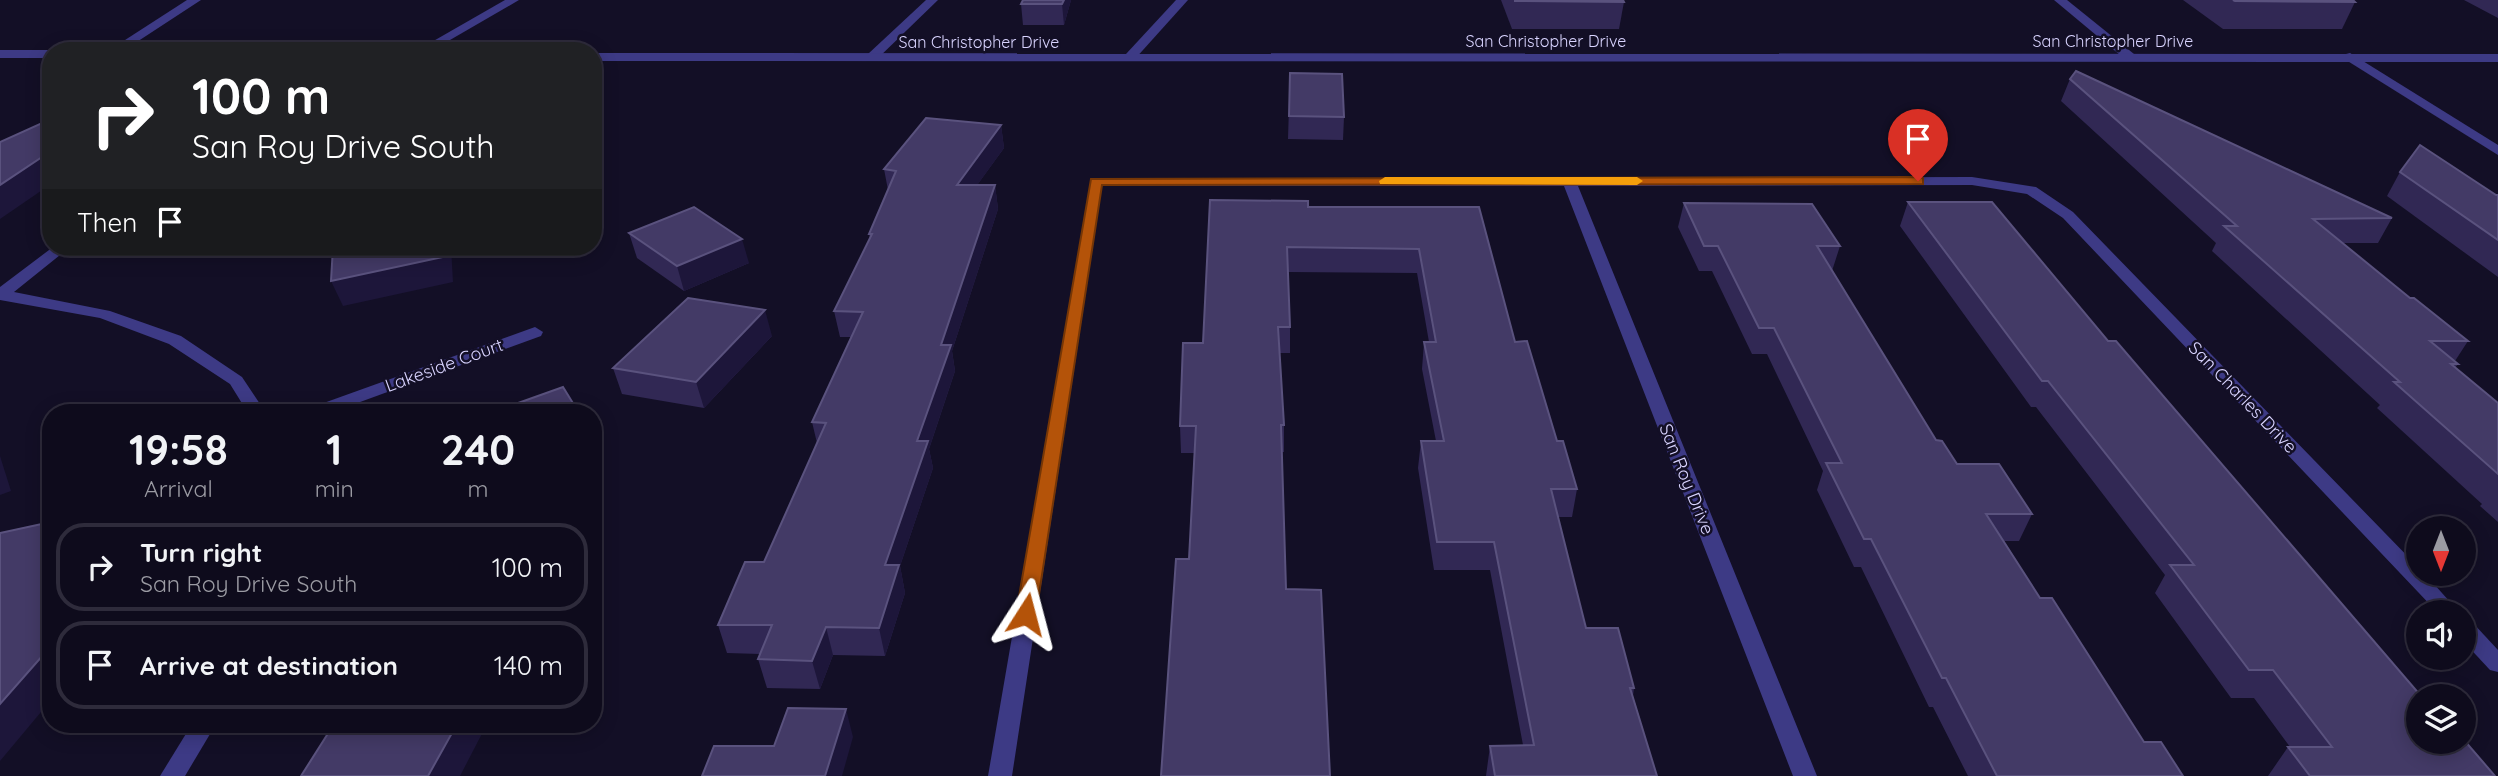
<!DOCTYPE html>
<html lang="en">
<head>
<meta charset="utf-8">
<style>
  :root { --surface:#0e0b1c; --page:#1c1929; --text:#f1f3f6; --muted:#9b9ba3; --line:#2e2b3b }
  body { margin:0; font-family:Quicksand,sans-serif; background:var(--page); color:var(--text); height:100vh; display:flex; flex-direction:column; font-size:26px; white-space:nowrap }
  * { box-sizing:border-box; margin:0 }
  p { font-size:23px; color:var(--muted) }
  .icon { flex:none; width:38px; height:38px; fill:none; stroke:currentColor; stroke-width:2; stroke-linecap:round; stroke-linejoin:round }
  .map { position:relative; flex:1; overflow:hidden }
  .details { position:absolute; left:42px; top:404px; width:560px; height:329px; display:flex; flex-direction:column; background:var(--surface); border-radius:28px; box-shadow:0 4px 18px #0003,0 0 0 2px var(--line) }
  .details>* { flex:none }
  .top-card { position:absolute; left:42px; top:42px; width:560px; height:214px; border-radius:28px; box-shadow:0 4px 18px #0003,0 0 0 2px var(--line); background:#202124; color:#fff; overflow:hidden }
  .needle { width:46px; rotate:180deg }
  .tools { position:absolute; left:2406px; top:516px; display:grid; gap:14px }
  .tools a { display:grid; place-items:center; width:70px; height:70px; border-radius:50%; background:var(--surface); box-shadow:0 4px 18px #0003,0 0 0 2px var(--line); font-size:35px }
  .pin { position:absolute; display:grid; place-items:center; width:60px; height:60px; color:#fff; margin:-72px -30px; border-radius:50% 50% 50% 0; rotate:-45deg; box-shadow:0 0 7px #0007 }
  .pin .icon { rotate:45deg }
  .me { position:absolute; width:77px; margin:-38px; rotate:9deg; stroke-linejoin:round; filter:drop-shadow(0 0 5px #0008) }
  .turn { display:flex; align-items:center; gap:24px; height:147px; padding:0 35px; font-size:32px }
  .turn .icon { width:91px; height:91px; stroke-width:2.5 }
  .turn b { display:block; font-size:49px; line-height:60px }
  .then { display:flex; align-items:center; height:66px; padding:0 35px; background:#0003; gap:14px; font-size:26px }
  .eta { display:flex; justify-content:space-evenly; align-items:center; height:119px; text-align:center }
  .eta b { font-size:42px; font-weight:700; line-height:49px }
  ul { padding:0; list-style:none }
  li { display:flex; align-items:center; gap:21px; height:88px; margin:0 14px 10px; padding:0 21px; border:4px solid var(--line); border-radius:28px }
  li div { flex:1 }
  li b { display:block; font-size:26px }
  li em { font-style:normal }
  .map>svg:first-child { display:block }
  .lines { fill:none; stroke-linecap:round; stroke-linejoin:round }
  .service { fill:#3d3a85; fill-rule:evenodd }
  .minor { fill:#3d3a85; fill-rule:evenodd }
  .tertiary { fill:#3d3a85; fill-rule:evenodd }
  .wall { fill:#312854 }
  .shaded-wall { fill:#1d163a }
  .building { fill:#433a66; stroke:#5a527e; stroke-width:2 }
  .route { fill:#b45309; stroke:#753606; stroke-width:2 }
  .slow { fill:#f59e0b }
  .labels { text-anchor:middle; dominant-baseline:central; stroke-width:5; stroke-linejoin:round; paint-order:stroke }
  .far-street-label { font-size:16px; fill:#d9d4ff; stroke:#130f26 }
  .street-label { font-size:18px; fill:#d9d4ff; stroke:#130f26 }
</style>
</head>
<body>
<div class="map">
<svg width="2498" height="776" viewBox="0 0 2498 776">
  <rect width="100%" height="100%" fill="#130f26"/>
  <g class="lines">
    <path class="service" d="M1176,0h12l-54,60h-8v-6z"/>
    <g class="minor">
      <path d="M505,0h14l-88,51h-15z"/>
      <path d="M926,0h12l-62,60h-8v-6z"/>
      <path d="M2054,0h13l67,54v6h-8z"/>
      <path d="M2350,53l148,92v10l-152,-95v-6z"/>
      <path d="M1972,177l64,10 37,25 345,355v7h7l34,38h-22l-374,-394 -36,-24 -55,-9 -394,1 239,590h-24l-229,-590h-462l-90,590h-24l103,-597z"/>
      <path d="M53,247h17l-56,45 96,19 71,25 61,41 24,36h-18l-18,-29 -61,-40 -69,-26 -100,-18v-13z"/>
      <path d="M535,327l8,5 -2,4 -211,77h-26l3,-4z"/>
      <path d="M2464,620l8,2 26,28v22l-8,-2 -26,-28z"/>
      <path d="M192,724h24l-31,52h-25z"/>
    </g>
    <g class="tertiary">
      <path d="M187,0h14l-78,51h-15z"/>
      <path d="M0,50h51l1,1 -1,7h-51z"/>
      <path d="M593,53l1905,1v8l-1905,-1z"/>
    </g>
  </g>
  <g class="wall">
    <path d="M1071,0l-7,25h-41l-2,-21z"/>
    <path d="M1501,0h122l1,2 -5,27h-107z"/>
    <path d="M2183,0h170l2,2 -13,27h-119z"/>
    <path d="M2464,0h34v18z"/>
    <path d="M1290,73l54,44 -1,23 -55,-1z"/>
    <path d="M2070,79l322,139 -14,25h-35l67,55 58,43 -13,20 3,3 -3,4 43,35v119l-18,-16 2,-2 -105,-96 3,-3 -168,-154 4,-8 -155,-142z"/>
    <path d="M1001,125l3,23 -27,37h18l3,24 -46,142 3,20 -26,78 4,19 -33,98 5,27 -20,63 -52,-1 -13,34 -53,-1 -9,-29 2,-5 -33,-1 -9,-28 46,-63 53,-119 -5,-21 39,-85h-11l-6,-26 36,-72 -1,-5 19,-44 -4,-21z"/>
    <path d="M2400,172l98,23v82l-111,-81z"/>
    <path d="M1908,202l200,139 310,355 77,80h-227l20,-29h2l-36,-49h-23l-76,-105 10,-18 -129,-168h-5l-131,-181z"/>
    <path d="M1684,203l156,43 -8,25 104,169 21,24 75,50 -13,27h-15l36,57 104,144 39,34h-215l-35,-69h-4l-68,-140h-7l-37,-77 6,-19 -56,-117h-15l-40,-83h-13l-21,-44z"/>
    <path d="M1308,207h171l36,135 62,147 -5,28h-14l28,111 48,60 -1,8 24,80h-171l4,-30 33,-1 -33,-175h-56l-16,-102 3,-27h15l-14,-72 2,-27h5l-12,-69 -129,-1 2,55v26h-11l5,72v27h-2l4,137 44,187 -141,-217 5,-106h-13l-1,-27 23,-83z"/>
    <path d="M629,233l120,30 -65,28 -47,-33z"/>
    <path d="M772,336l-68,72 -82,-14 -9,-26z"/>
  </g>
  <g class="shaded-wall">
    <path d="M1064,0h7l-7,25 -2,-21z"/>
    <path d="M1001,125l3,23 -44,61 -3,-24z"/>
    <path d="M51,151v33l-51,35v-34z"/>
    <path d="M995,185l3,24 -46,142 3,20 -26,78 4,19 -33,98 5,27 -20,63 -6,-28 6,-63 56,-220z"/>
    <path d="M742,239l7,24 -65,28 -7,-25z"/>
    <path d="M442,247h9l2,35 -110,24 -12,-25z"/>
    <path d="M765,310l7,26 -68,72 -8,-26z"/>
    <path d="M593,438l11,27 -11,4z"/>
    <path d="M0,456l11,35 -11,4z"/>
    <path d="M826,627l7,28 -13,34 -8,-28z"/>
    <path d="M51,646v54l-51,61v-57z"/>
    <path d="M846,709l7,28 -11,39h-17z"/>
    <path d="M457,724h30l-27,52h-32z"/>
  </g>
  <g class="building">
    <path d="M1023,0h41l-2,4h-41z"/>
    <path d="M1515,0h108l1,2 -109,-1z"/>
    <path d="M2233,0h120l2,2 -120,-1z"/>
    <path d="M2076,71l316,147 -79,1 97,79h4l54,43h-38l28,23h-7l47,39v71l-104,-92h6l-176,-156h13l-167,-147z"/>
    <path d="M1290,73l52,1 2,43 -55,-1z"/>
    <path d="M926,118l75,7 -44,60h38l-54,160h10l-34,96h11l-43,124h14l-20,63 -53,-1 -14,34 -54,-2 14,-34h-54l27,-63h19l62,-139 -14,-1 51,-110 -29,-1 38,-77h-3l27,-63 -12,-2z"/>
    <path d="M51,119v32l-51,34v-43z"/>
    <path d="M2420,145l76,50h2v45l-98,-68z"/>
    <path d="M1210,200l98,1v6h171l36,135 12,-1 30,100h6l14,48h-26l35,139h32l16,60h-4l27,88h-162l-5,-30 44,-1 -40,-203h-57l-16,-101h23l-20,-99h12l-17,-93 -132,-2 3,80h-12l6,98h-3l5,164 35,1 9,186h-169l15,-217h13l7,-133h-16l3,-83h20z"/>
    <path d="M1908,202h84l116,139h8l305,355h-3v46h46v-2l31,36h-185l-22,-29h44l-59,-77h-24l-79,-105h24l-146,-184h-6z"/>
    <path d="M1684,203l128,1 28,42h-23l119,194 6,1 15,23h42l33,50h-46l54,84h12l92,144h17l22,34h-186l-51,-98h-4l-71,-139h-7l-38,-76h16l-68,-135h-15l-41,-82h-14z"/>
    <path d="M694,207l48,32 -65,27 -48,-33z"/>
    <path d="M333,247h109l1,10 -112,24z"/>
    <path d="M688,298l77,12 -69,72 -83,-14z"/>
    <path d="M563,387l16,26h-89z"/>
    <path d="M51,522v124l-51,58v-171z"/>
    <path d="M788,708l58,1 -21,67h-123l12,-30h60z"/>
    <path d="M334,724h123l-29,52h-127z"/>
  </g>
  <path class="route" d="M1918,177l5,1v6l-821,1 -66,429 -3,5h-14l-3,-5 75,-435z"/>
  <path class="slow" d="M1385,177h252l6,4 -6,4 -257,-1 -1,-3z"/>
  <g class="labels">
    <g class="far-street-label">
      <text x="1546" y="41">San Christopher Drive</text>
      <text x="2113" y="41">San Christopher Drive</text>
      <text x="979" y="42">San Christopher Drive</text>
    </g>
    <g class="street-label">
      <text transform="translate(444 365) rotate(-20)">Lakeside Court</text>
      <text transform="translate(2243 397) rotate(46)">San Charles Drive</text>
      <text transform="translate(1687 479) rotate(68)">San Roy Drive</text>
    </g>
  </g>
</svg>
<div class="tools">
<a><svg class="needle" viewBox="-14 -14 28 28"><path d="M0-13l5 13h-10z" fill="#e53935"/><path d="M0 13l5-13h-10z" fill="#9b9ba3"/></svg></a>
<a><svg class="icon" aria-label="sound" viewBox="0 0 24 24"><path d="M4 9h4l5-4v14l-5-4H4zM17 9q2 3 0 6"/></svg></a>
<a><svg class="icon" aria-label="layers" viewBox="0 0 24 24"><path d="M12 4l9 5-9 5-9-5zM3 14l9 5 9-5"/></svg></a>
</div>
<div class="pin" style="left:1918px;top:181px;background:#d93025"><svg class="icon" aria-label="arrive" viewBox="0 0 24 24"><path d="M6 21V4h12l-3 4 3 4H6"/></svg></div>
<svg class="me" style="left:1026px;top:614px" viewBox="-20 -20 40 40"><path d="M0-17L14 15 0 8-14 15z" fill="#b45309" stroke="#fff" stroke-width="4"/></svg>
<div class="top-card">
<div class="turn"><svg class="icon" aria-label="right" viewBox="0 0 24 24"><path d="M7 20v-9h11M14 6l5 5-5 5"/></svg><div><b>100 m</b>San Roy Drive South</div></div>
<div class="then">Then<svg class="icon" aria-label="arrive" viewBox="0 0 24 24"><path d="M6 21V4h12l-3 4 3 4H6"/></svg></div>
</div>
<section class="details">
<div class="eta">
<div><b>19:58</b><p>Arrival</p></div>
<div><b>1</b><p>min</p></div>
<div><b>240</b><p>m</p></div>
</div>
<ul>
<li><svg class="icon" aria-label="right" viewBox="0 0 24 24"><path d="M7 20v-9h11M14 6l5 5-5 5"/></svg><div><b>Turn right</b><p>San Roy Drive South</p></div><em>100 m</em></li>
<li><svg class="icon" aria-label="arrive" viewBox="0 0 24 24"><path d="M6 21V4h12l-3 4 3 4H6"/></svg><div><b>Arrive at destination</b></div><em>140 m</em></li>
</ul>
</section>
</div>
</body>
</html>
